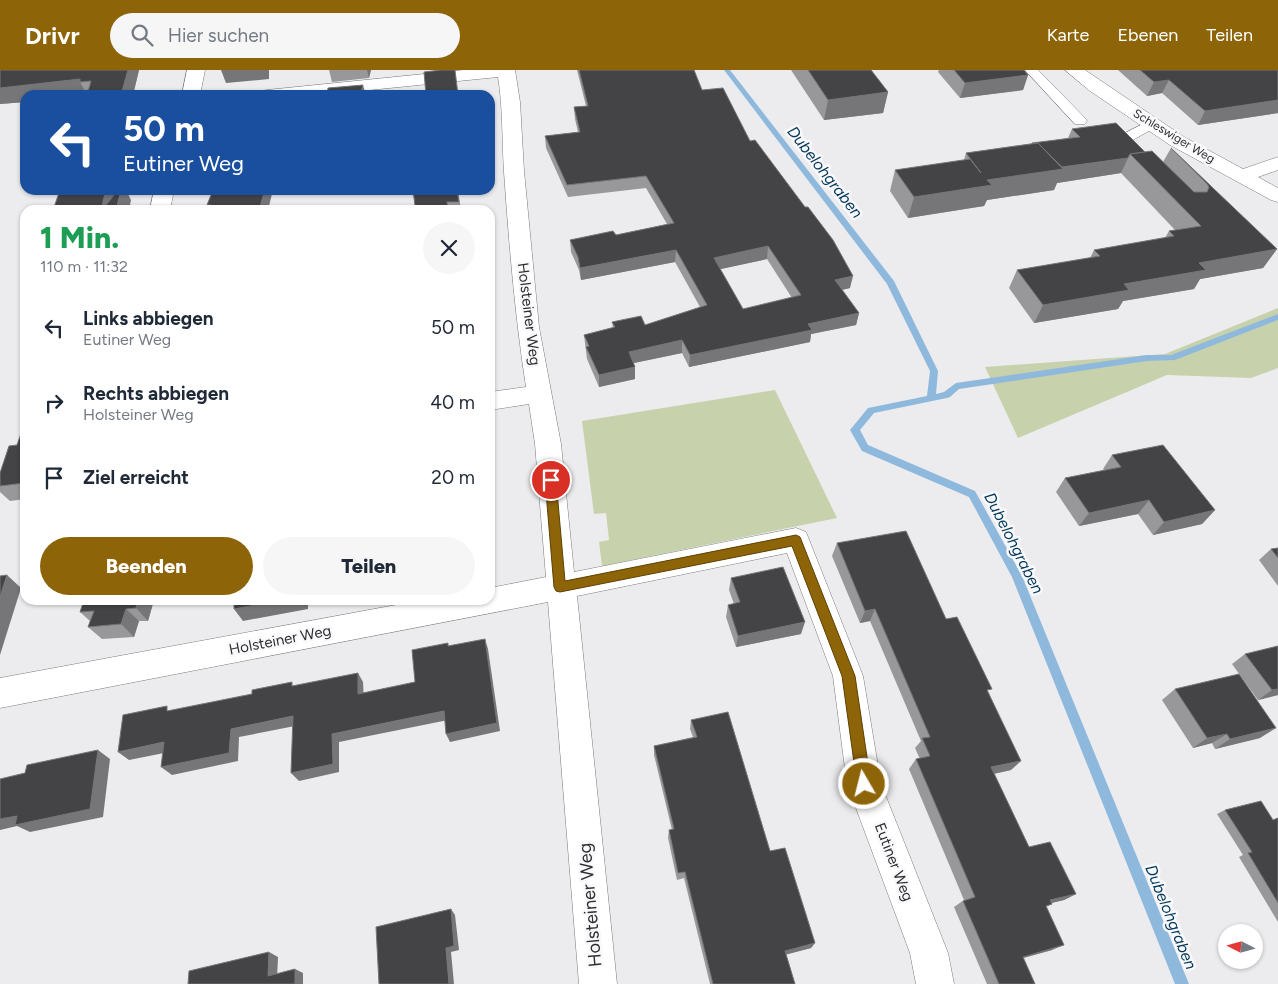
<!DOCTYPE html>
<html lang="de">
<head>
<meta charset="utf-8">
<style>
  :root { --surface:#fff; --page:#f6f6f7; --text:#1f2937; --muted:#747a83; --accent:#8d6408 }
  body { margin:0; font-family:Figtree,sans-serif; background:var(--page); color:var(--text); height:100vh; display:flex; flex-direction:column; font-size:19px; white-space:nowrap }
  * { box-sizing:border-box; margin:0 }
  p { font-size:16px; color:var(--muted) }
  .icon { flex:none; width:28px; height:28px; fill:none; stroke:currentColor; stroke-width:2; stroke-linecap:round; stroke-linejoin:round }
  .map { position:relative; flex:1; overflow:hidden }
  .drawer { position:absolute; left:20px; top:135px; width:475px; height:400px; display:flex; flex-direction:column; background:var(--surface); border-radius:15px; box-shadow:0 1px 4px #0004 }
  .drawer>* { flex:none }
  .banner { position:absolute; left:20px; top:20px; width:475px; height:105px; border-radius:15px; box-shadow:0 1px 4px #0004; background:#1a4fa0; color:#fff; overflow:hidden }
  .needle { width:32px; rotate:276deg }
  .fabs { position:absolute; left:1218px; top:854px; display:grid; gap:10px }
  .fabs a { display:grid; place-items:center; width:45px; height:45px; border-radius:50%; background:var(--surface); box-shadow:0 1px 4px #0004; font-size:25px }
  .pin { position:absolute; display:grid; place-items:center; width:42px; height:42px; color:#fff; margin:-21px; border:2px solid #fff; border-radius:50%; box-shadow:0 1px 5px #0007 }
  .me { position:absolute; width:55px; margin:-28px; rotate:352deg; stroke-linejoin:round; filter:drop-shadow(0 0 4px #0008) }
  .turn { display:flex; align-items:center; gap:18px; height:105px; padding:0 20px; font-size:22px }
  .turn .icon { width:65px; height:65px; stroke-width:2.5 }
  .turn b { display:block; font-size:35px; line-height:42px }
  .round { display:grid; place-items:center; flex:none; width:52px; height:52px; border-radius:26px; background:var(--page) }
  .head { display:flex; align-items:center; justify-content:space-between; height:85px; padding:0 20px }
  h1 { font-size:30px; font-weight:800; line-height:38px; color:#1e9e55 }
  .primary-button { display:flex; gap:10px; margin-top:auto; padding:10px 20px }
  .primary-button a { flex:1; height:58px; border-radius:30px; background:var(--accent); color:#fff; font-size:20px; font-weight:800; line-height:58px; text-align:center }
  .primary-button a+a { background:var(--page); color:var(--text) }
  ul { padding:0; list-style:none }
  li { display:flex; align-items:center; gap:15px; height:75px; padding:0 20px }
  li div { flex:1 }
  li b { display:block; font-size:19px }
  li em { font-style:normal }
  header { display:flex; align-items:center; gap:30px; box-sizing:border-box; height:70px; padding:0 25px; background:var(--accent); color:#fff }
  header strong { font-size:24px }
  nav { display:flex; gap:28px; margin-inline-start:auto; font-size:18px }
  .search { width:350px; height:45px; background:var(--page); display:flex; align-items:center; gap:12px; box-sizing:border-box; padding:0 18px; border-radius:28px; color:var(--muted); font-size:19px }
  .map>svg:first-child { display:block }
  .green { fill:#c7d2ac }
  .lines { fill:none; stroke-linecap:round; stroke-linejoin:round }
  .stream { fill:#8fb9dc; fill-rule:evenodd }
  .service-casing { stroke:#7a7a7d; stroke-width:1 }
  .minor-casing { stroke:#7a7a7d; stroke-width:1 }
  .service { fill:#fff; fill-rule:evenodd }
  .minor { fill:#fff; fill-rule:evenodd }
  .wall { fill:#98989a; fill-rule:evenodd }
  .shaded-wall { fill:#767679 }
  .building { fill:#444446; stroke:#767679; fill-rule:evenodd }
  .route { fill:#8d6408; stroke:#5c4105 }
  .labels { text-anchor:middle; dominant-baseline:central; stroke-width:5; stroke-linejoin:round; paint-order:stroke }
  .far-street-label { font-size:12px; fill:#2f2f30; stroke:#f9f9fc }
  .street-label { font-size:15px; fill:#2f2f30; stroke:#f9f9fc }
  .water-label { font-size:16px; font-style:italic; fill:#023859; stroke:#f9f9fc }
  .near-street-label { font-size:18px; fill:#2f2f30; stroke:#f9f9fc }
</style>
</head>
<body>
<header>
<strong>Drivr</strong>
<div class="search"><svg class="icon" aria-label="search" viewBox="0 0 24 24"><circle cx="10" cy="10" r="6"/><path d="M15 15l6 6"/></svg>Hier suchen</div>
<nav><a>Karte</a><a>Ebenen</a><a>Teilen</a></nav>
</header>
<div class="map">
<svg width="1278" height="914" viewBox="0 0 1278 914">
  <rect width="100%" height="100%" fill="#ececef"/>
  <g class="green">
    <path d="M1278,238v60l-27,10 -84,-3 -149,63 -33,-71 180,-13z"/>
    <path d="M775,320l62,128 -235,48 -3,-24 10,-2 -3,-27 -12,1 -12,-93z"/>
  </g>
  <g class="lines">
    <path class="stream" d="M724,0h6l164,211 44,90 -2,23 8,-2 12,-9 191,-28h24l107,-41v6l-103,40 -28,1 -188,28 -9,8 -3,1 -73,15 -14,17 8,15 107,46 47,85 167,408h-14l-163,-407 -43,-80 -107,-46 -12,-21 18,-22 59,-12 3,-25 -43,-87z"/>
    <defs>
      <g id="service">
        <path d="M1025,0h13l47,48 2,3 -2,3h-10z"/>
        <path d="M1151,50l7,4 -2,3 -25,14 11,12 -7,4 -5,-1 -15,-16 2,-3z"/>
      </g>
      <g id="minor">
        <path d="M187,0h18l-5,25h-18z"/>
        <path d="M464,0h51l5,32 4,69 15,156 22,117 13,128 222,-44 10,4 57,144 18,108 67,169 6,31h-38l-6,-31 -63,-169 -14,-108 -46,-123 -210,43 40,388h-38l-31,-382 -548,106v-30l423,-78h67v-12l56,-11 -11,-133 -6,-40 -39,6v-18l36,-5c-11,-71 -17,-143 -22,-215 -2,-32 -1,-64 -6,-95l-178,18h-62l3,-4 6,-1z"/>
        <path d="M1065,0h20l99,67 59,32 35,-12v13l-20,7 20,11v14l-7,-2 -101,-55 -80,-54z"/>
        <path d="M154,120h20l-4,20h-20z"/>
      </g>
    </defs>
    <use href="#service" class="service-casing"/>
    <use href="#minor" class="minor-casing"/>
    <use href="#service" class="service"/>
    <use href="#minor" class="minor"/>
  </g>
  <g class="wall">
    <path d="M0,0h139l-6,25h-108v7l-25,2z"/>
    <path d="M329,0h42l-2,8 -37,4z"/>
    <path d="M577,0h117l8,20 48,51 100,147 -8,2 17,23 -3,12 -45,9 -1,8 -121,25 -7,-14 -48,10 1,16 -36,8 -12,-28 -3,-24 29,-7 -1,-6 33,3 55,-18 -25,-45 -94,18 -2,-10 -8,-18 -1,-12 46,-5 51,-11 -21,-36 -78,9 -22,-49 -1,-12 33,-4 -3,-13 -1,-12 12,-1zM767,189l25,39 -49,11 -23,-40z"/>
    <path d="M791,0h80l17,22 -5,21 -59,7z"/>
    <path d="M939,0h85l4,5 -5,15 -63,8 -22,-26z"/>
    <path d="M1118,0h160v43l-80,12 -36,-32 -15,3z"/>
    <path d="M1072,59l73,23 18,10 8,-14 106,101 -14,19 -63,11 -6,10 -71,12 -5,8 -84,14 -25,-35 8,-18 73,-12 4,-8 71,-12 4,-7 6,-1 -54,-57 -64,10 -3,7 -67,10 -3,6 -76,12 -18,-27 5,-21 69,-10 2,-7 102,-15z"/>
    <path d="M458,120l3,20h-61l15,-4z"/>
    <path d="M25,352v77l-15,2 -10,-9v-19l17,-28z"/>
    <path d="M1112,385l103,55 -13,14 -49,11 -15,-21 -59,12 -23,-34 9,-14 39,-8 -1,-1z"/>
    <path d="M837,473l109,76 43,74 22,77 -17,4 35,73 47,47 -12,6 -13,3 1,1 -6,3 6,43 -29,8 12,26h-48l-33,-77 10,-7 -55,-131 7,-10h4l-5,-11 6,-7 -51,-120 -10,2 -28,-67z"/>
    <path d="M1278,478v38l-19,-26 12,-11z"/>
    <path d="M731,508l70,56 -65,13 -10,-30 2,-12 6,-1 -5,-14z"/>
    <path d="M84,530h70l-6,21h-9l-5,16 -32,2 -14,-12 2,-6 -10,-9z"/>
    <path d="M1278,576v49l-20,5 -26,-36 13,-10z"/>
    <path d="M1175,619l85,49 -45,11 -3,-6 -19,5 -31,-48z"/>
    <path d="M691,650l79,131 45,92 -4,5 -25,6 9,30h-85l-26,-106 -7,2 -9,-42 1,-8h3l-18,-75v-9l39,-9 -3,-8z"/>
    <path d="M1225,740l48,10 5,-2v104l-39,-65 4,-2 -26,-41z"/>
  </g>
  <g class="shaded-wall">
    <path d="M128,0h11l-6,25h-12z"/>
    <path d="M221,0h48v9l-43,4z"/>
    <path d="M367,0h4l-2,8z"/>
    <path d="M1028,5l-5,15 -63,8 5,-15z"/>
    <path d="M80,9v3l7,13h-62v7l-25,2v-16z"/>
    <path d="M1169,10l-7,13 -15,3 7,-14z"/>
    <path d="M363,15l2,7 -1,3h-4z"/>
    <path d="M888,22l-5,21 -59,7 4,-20z"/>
    <path d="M1278,30v13l-80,12 7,-14z"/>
    <path d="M1128,88l-7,15 -64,10 -3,7 -67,10 -3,6 -76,12 6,-21 73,-17 69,-12z"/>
    <path d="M106,120h13l-5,20h-13z"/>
    <path d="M121,120h5l5,10 -2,10h-13z"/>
    <path d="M265,120h8l-5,20h-9z"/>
    <path d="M768,176l-1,13 -55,12 2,-13z"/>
    <path d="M1277,179l-14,19 -63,11 -6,10 -71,12 -5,8 -84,14 9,-18 81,-21 75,-21z"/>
    <path d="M676,180l-1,12 -94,18 -1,-12z"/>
    <path d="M853,206l-3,12 -18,4 3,-12z"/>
    <path d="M859,243l-3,12 -45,9 -1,8 -121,25 1,-12 118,-31z"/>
    <path d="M682,270v13l-53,11v-12z"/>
    <path d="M635,297v12l-36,8v-12z"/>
    <path d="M1149,430l-11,14 -59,12 10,-13z"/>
    <path d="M1215,440l-13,14 -49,11 11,-13z"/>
    <path d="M7,505l14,13 -21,67v-58z"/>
    <path d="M138,530h16l-6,21 -12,-13z"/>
    <path d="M283,530h25v9l-65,12 -9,-12z"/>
    <path d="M126,539l13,12 -5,16 -13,-13z"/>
    <path d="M875,539l-5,12 -10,2 5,-12z"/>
    <path d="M805,552l-4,12 -65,13 2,-11z"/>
    <path d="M485,569l3,10 12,82 -50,11 -4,-8z"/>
    <path d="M358,603l5,9 1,21 -6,-9z"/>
    <path d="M1278,619v6l-20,5 14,-10z"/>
    <path d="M444,641l4,9 -109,22v30l-40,9 -8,-8 41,-39z"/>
    <path d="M293,646l7,9 -61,12 -1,24 -66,14 -11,-8 70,-38z"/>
    <path d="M1276,658l-16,10 -45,11 15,-10z"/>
    <path d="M1227,664l-15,9 -19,5 14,-10z"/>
    <path d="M164,672l10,9 -45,9 -11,-8z"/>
    <path d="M98,680l12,9 -7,58 -73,15 -13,-6 -17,4v-11z"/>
    <path d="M1021,691l-10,9 -28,6 8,-9z"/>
    <path d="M1076,824l-12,6 -25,6 11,-6z"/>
    <path d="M451,839l4,6 4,35 -8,2 3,32h-5l-3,-36z"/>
    <path d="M815,873l-4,5 -30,8 4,-5z"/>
    <path d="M1064,875l-12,5 -40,11 11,-4z"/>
    <path d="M269,882l9,5 -1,22 -9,-3z"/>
    <path d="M295,899l8,4v11h-8z"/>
  </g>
  <g class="building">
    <path d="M0,0h128l-7,25h-34l4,-14 -11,1v-3l-80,9z"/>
    <path d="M441,0h14l3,25h-32l-2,-23z"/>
    <path d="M579,0h115l8,20 21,-2 27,53 5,-1 50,67h3l25,33 20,36 -18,4 24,33 -51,11 4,6 -122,25 -8,-15 -53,12 6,15 -36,8 -13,-28 3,-1 -5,-11 31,-8 -3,-5 29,-6 4,9 62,-20 -31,-55 -96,18 -2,-11 -8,-17 43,-9 3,4 58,-12 -28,-47 -79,9 -22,-49 35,-4 -6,-25 14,-1zM768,176l33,49 -58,14 -29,-51z"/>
    <path d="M808,0h63l17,22 -60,8z"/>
    <path d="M954,0h70l4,5 -63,8z"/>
    <path d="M1140,0h138v30l-73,11 -36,-31 -15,2z"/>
    <path d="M363,15l-3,10h-33l1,-7z"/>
    <path d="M1116,53l29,29 -15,2 -2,4 -66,9 -24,-24 -5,1 -1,-1 48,-6 -8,-8z"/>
    <path d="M1038,73l25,26 -76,11 5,5 -78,12 -19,-27 75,-11 11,14 -15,-20z"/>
    <path d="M1171,78l106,101 -78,14 7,7 -82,14 5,6 -86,15 -26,-35 83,-14 -6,-6 80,-14 -5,-5 32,-5 -71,-72 22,-3 42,41h13l2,-5 -2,-3z"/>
    <path d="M60,120h46l-5,20h-48z"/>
    <path d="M118,120h3l-5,20h-14z"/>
    <path d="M213,120h52l-6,20h-50l2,-5h-4z"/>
    <path d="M413,120h44l2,12h-12l1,8h-48v-2l15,-2z"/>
    <path d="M25,352v61l-25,3v-13l9,-27 8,-1z"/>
    <path d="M1163,375l52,65 -51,12 -15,-22 -60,13 -24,-35 56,-11 -9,-12z"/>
    <path d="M906,461l40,88 11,-2 35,72 -5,1 34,71 -30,6 38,80 21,-5 26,52 -26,6 2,4 -6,2 18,39 -41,12 12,27h-36l-36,-83 12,-4 -59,-138 14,-3 -8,-18 8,-1 -55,-128 -10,2 -28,-68z"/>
    <path d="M1278,478v10l-7,-9z"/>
    <path d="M783,497l22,55 -67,14 -10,-31 12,-3 -9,-24z"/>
    <path d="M7,505l-7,22v-21z"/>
    <path d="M84,530h54l-2,8 -10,1 -5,15 -33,3 6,-16 -14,1z"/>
    <path d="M234,530h49l-49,9z"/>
    <path d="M485,569l12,84 -51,11 -2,-23 -112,23 1,30 -42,9 2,-57 -62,13 -2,24 -68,14 3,-25 -46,10 5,-37 44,-9v5l85,-17v-4l40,-8v4l66,-13v21l57,-12 -3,-32 36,-7v3z"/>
    <path d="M1278,576v43l-6,1 -27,-36z"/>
    <path d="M1239,604l37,54 -46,11 -3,-5 -20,4 -32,-49z"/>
    <path d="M728,642l42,139 15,-3 30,95 -30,8 10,33h-82l-28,-112 -7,1 -9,-43 5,-1 -20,-83 43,-9 -6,-17z"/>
    <path d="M98,680l-8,59 -75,16 2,-9 -17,3v-40l25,-6 2,-8z"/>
    <path d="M1261,731l12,19 5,-2v85l-30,-50 4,-1 -27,-42z"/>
    <path d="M451,839l3,37 -8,2 3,36h-70l-3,-57z"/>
    <path d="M269,882l-1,24 27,-7v15h-107l1,-13z"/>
  </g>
  <path class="route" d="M551,406l5,4 9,101 231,-46 4,2 55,139 16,108 -2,5 -5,2 -5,-2 -2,-5 -15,-108 -50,-130 -232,46 -4,-1 -2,-4 -9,-107z"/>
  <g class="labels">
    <g class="far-street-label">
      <text transform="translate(1174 66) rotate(31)">Schleswiger Weg</text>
    </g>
    <g class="street-label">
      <text transform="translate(529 244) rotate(83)">Holsteiner Weg</text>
      <text transform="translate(280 570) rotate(-11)">Holsteiner Weg</text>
      <text transform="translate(894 792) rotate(69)">Eutiner Weg</text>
    </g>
    <g class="water-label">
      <text transform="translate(825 102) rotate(52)">Dubelohgraben</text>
      <text transform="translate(1014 473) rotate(63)">Dubelohgraben</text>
      <text transform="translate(1171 847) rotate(68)">Dubelohgraben</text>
    </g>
    <g class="near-street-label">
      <text transform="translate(590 835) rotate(-95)">Holsteiner Weg</text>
    </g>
  </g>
</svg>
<div class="fabs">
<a><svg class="needle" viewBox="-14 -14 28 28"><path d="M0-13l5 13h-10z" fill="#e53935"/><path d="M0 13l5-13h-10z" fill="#747a83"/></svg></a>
</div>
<div class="pin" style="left:551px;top:410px;background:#d93025"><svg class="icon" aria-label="arrive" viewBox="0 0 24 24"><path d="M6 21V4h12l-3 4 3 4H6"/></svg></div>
<svg class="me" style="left:864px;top:714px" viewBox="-20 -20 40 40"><circle r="17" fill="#8d6408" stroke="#fff" stroke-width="3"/><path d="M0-11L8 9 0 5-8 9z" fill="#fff"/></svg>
<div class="banner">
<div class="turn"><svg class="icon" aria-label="left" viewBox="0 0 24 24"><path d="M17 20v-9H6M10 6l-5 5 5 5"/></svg><div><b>50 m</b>Eutiner Weg</div></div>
</div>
<section class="drawer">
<div class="head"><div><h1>1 Min.</h1><p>110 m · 11:32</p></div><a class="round"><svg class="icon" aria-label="close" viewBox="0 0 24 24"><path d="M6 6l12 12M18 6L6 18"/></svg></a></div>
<ul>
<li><svg class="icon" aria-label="left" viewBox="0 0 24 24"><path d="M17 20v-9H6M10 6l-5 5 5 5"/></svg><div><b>Links abbiegen</b><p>Eutiner Weg</p></div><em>50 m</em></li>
<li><svg class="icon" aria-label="right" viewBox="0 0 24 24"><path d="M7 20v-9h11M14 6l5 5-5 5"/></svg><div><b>Rechts abbiegen</b><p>Holsteiner Weg</p></div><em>40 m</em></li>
<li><svg class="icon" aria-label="arrive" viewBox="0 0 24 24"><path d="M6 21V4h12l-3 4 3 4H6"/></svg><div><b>Ziel erreicht</b></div><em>20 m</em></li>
</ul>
<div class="primary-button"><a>Beenden</a><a>Teilen</a></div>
</section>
</div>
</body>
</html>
